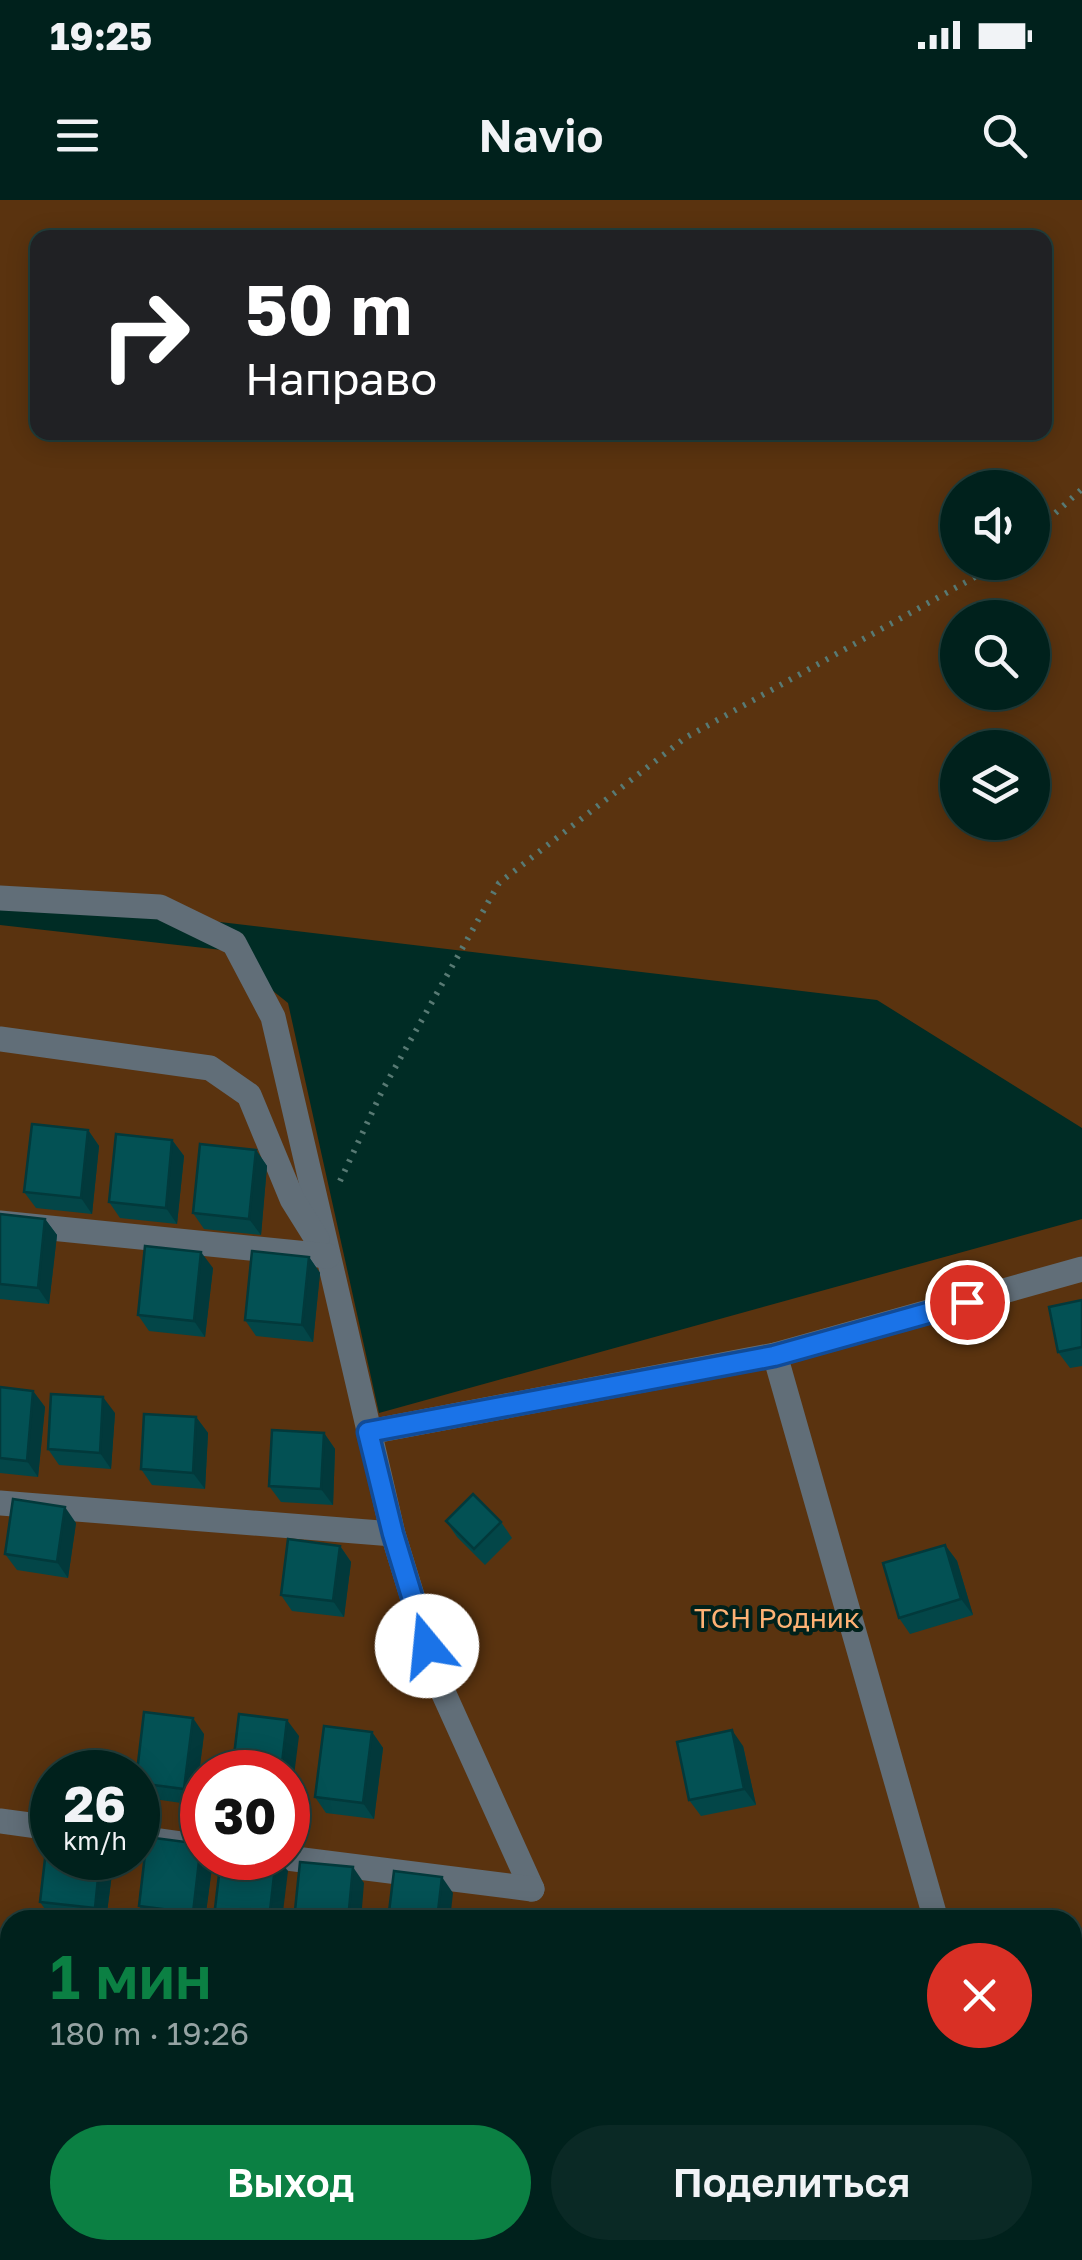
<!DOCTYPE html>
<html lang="ru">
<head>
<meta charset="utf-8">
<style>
  :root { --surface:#00211c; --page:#0a2925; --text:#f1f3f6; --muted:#95a3a3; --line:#223e3b; --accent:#0b8043 }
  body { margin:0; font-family:"Golos Text",sans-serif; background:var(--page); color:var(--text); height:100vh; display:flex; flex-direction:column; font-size:38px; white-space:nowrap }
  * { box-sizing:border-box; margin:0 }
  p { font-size:32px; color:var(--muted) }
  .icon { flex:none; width:55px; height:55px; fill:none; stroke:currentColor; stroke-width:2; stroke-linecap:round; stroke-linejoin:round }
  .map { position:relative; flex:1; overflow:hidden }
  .side { position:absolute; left:0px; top:1710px; width:1082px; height:350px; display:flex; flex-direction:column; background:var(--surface); border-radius:30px 30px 0 0; box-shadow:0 5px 25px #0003,0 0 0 2px var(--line) }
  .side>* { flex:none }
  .top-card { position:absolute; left:30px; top:30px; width:1022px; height:210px; border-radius:20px; box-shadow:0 5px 25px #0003,0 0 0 2px var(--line); background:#202124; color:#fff; overflow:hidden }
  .fabs { position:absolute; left:940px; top:270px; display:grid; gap:20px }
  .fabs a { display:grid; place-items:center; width:110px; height:110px; border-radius:50%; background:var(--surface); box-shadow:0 5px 25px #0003,0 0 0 2px var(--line); font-size:50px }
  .speed { position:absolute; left:30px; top:1550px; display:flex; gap:20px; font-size:50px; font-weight:700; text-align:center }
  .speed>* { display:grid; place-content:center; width:130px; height:130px; border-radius:50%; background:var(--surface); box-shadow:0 5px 25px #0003,0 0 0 2px var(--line); line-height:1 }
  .speed small { font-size:25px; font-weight:400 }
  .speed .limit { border:15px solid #d22; background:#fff; color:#111 }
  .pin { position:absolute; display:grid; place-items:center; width:85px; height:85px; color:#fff; margin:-42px; border:5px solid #fff; border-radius:50%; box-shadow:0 2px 10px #0007 }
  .me { position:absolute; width:110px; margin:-55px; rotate:343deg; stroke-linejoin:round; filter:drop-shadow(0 0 8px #0008) }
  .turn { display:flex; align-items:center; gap:35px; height:210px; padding:0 50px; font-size:45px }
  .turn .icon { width:130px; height:130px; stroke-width:2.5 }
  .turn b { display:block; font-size:70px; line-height:85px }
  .round { display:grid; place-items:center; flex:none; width:105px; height:105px; border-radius:52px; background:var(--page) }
  .overview { display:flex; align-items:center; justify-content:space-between; height:170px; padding:0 50px }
  h1 { font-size:60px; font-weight:600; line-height:75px; color:var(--accent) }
  .button { display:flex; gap:20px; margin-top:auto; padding:20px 50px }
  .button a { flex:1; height:115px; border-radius:60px; background:var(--accent); color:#fff; font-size:40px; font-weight:600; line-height:115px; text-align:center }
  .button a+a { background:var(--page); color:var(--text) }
  .status { display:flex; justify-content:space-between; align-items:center; height:70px; padding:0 50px; background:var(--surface); direction:ltr }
  .status svg { height:28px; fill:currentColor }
  header { display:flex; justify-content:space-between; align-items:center; height:130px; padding:0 50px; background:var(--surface); font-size:45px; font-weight:600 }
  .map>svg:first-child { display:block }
  .green { fill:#5a330f; fill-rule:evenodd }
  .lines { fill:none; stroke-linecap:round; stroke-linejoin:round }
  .path { stroke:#587a74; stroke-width:6; stroke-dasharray:2.5 8; stroke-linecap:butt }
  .minor { stroke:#616e78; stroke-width:25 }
  .wall { fill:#034648 }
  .shaded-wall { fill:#02393b }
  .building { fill:#035154; stroke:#02393b; stroke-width:2.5 }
  .route-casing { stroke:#114b97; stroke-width:25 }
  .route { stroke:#1a73e8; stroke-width:18 }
  .labels { text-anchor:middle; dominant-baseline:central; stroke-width:8; stroke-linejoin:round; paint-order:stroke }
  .park-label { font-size:28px; fill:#fdb174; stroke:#00211b }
</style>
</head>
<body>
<div class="status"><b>19:25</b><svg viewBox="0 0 49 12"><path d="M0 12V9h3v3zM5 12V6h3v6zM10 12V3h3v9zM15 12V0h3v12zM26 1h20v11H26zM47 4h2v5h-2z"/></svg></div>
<header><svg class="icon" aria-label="menu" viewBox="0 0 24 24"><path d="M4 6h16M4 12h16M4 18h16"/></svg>Navio<svg class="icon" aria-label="search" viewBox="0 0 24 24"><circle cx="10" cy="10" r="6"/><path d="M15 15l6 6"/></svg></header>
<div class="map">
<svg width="1082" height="2060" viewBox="0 0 1082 2060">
  <rect width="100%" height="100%" fill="#002c25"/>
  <g class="green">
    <path d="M0,0h1082v928l-205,-128 -877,-104zM38,38h1007v194h-1007zM958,288h74v74h-74zM958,418h74v74h-74zM958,548h74v74h-74z"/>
    <path d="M0,725l222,25 66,53 91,410 703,-194v1041h-1082zM52,1572h86v86h-86zM202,1572h86v86h-86zM10,1720h1062v330h-1062z"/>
  </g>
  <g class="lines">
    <g class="path">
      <path d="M1032,334l50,-45"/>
      <path d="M340,981l43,-92 116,-206 186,-145 317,-176"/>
    </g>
    <g class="minor">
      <path d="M0,698l160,9 74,36 39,74 120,517 46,149 93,206"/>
      <path d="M0,839l210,29 39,27 43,104 25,40"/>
      <path d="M0,1023l328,33"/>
      <path d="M775,1155l161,565"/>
      <path d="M369,1232l406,-77 307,-86"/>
      <path d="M0,1303l393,31"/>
      <path d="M0,1621l52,7"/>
      <path d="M138,1638l64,9"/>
      <path d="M287,1658l245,31"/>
      <path d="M0,1902l10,2"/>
      <path d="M1003,2050l2,10"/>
      <path d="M563,2060l1,-10"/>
    </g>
  </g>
  <g class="wall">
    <path d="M88,930l11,16 -7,68 -56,-6 -12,-16z"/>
    <path d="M172,940l12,16 -7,68 -57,-6 -11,-16z"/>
    <path d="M256,950l11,16 -6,69 -57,-6 -11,-16z"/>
    <path d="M0,1014l45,5 12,16 -8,69 -49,-5z"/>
    <path d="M309,1057l11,16 -7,69 -57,-6 -11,-16z"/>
    <path d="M213,1068l-8,69 -56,-6 -11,-16z"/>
    <path d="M1082,1100v66l-12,2 -12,-16z"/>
    <path d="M0,1187l33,4 12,16 -7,70 -38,-4z"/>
    <path d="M115,1213l-4,56 -52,-4 -11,-16z"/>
    <path d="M196,1217l12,16 -3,56 -53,-4 -11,-16z"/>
    <path d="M324,1233l11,16 -2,56 -52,-3 -12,-16z"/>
    <path d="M446,1321l55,1 11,16 -27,27 -28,-28z"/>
    <path d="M76,1323l-8,55 -51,-8 -12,-16z"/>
    <path d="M945,1345l12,16 16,54 -63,19 -11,-16z"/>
    <path d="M340,1346l11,16 -7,55 -52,-6 -11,-16z"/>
    <path d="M372,1532l11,16 -9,71 -48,-6 -11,-16z"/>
    <path d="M204,1534l-9,71 -48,-7 -9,-13v-13z"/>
    <path d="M743,1546l13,59 -55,11 -12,-16z"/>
    <path d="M52,1658h62l-8,62h-36l-19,-2 -11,-16z"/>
    <path d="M213,1660l-8,60h-57l-9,-14z"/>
    <path d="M1082,1998v62h-35z"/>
    <path d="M41,2050h48l-1,8 -46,-6z"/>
    <path d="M186,2050h57l-1,10h-49z"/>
  </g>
  <g class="shaded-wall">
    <path d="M88,930l11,16 -7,68 -11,-16z"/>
    <path d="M172,940l12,16 -7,68 -11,-16z"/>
    <path d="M256,950l11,16 -6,69 -12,-16z"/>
    <path d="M45,1019l12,16 -8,69 -11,-16z"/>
    <path d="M201,1052l12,16 -8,69 -11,-16z"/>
    <path d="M309,1057l11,16 -7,69 -11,-17z"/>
    <path d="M33,1191l12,16 -7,70 -11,-16z"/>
    <path d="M103,1197l12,16 -4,56 -11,-16z"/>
    <path d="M196,1217l12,16 -3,56 -12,-16z"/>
    <path d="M324,1233l11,16 -2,56 -12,-16z"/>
    <path d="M65,1307l11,16 -8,55 -11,-16z"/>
    <path d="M945,1345l12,16 16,54 -12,-16z"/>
    <path d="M340,1346l11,16 -7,55 -11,-16z"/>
    <path d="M193,1518l11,16 -9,71 -11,-16z"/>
    <path d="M287,1520l12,16 -9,71 -2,-4v-31h-7z"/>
    <path d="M732,1530l11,16 13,59 -12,-16z"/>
    <path d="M372,1532l11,16 -9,71 -11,-16z"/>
    <path d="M201,1644l1,14h9l2,2 -8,60h-7l-5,-7z"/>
    <path d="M100,1658h14l-8,62h-3l-8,-12z"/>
    <path d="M276,1658h2l10,13 -6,49h-13z"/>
    <path d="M353,1667l11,16 -3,37h-13z"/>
    <path d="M442,1677l11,16 -3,27h-13z"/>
    <path d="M230,2050h13l-1,10h-7z"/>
    <path d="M332,2050h13l-1,10h-13z"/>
  </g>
  <g class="building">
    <path d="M32,924l56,6 -7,68 -57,-6z"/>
    <path d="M116,934l56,6 -6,68 -57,-6z"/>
    <path d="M200,944l56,6 -7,69 -56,-6z"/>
    <path d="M0,1014l45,5 -7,69 -38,-4z"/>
    <path d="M145,1046l56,6 -7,69 -56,-6z"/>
    <path d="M252,1051l57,6 -7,68 -57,-5z"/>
    <path d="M1082,1100v47l-24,5 -9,-45z"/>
    <path d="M0,1187l33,4 -6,70 -27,-3z"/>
    <path d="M51,1194l52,3 -3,56 -52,-4z"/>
    <path d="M144,1214l52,3 -3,56 -52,-4z"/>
    <path d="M272,1230l52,3 -3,56 -52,-3z"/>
    <path d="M473,1294l28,28 -27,27 -28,-28z"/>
    <path d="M13,1299l52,8 -8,55 -52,-8z"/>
    <path d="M288,1339l52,7 -7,55 -52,-6z"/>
    <path d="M945,1345l16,54 -62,19 -16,-55z"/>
    <path d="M144,1512l49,6 -9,71 -46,-6 -1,-11z"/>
    <path d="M239,1514l48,6 -6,52h-49z"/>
    <path d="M324,1526l48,6 -9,71 -48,-6z"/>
    <path d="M732,1530l12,59 -55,11 -12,-58z"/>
    <path d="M48,1633h4v25h48l-5,50 -55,-6z"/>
    <path d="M147,1637l54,7 -8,69 -54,-7z"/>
    <path d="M221,1658h55l-7,62h-33l-22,-3z"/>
    <path d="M300,1662l53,5 -5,53h-54z"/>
    <path d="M394,1671l48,6 -5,43h-49z"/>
    <path d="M1082,1998v56l-25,6h-10l-2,-10h27v-50z"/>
    <path d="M285,2050h47l-1,10h-47z"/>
  </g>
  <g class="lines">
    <defs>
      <path id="route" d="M427,1446l-34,-112 -25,-102 406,-76 193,-54"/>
    </defs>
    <use href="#route" class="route-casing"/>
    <use href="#route" class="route"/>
  </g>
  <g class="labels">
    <g class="park-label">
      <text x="777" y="1417">ТСН Родник</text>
    </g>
  </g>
</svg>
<div class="fabs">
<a><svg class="icon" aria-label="sound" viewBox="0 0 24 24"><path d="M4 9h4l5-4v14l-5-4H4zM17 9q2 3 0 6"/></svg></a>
<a><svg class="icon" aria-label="search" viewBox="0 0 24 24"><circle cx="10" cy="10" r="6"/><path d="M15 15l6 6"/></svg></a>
<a><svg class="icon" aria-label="layers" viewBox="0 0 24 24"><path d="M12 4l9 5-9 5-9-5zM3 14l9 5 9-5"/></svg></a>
</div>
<div class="speed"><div>26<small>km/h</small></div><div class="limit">30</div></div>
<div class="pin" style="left:967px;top:1102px;background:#d93025"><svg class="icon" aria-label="arrive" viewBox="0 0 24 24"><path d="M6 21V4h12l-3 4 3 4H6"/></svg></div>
<svg class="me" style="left:427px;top:1446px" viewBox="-20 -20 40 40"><circle r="19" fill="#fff"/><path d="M0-13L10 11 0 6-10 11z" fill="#1a73e8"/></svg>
<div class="top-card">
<div class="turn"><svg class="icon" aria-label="right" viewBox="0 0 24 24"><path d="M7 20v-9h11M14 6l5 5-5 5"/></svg><div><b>50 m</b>Направо</div></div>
</div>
<section class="side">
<div class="overview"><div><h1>1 мин</h1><p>180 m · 19:26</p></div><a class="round" style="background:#d93025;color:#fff"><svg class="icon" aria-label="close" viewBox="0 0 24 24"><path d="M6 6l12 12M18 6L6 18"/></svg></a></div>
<div class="button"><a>Выход</a><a>Поделиться</a></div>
</section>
</div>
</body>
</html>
